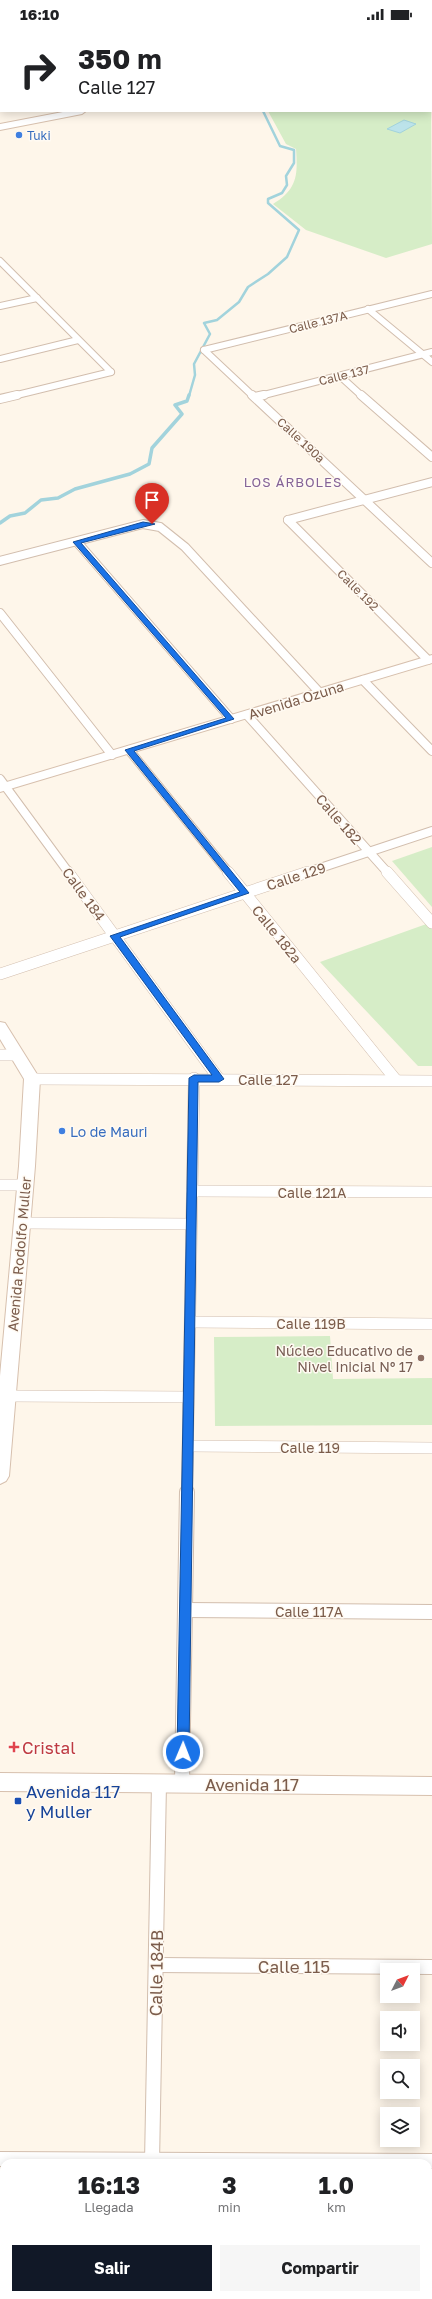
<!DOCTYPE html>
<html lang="es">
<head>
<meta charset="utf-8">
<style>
  :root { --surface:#fff; --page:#f6f6f6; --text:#202124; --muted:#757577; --accent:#111827 }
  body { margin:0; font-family:"Golos Text",sans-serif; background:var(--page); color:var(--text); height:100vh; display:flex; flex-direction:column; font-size:15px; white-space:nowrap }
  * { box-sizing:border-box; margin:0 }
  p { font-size:13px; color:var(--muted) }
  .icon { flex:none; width:22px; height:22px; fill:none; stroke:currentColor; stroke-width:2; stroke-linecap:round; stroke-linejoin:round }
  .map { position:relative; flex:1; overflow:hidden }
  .sheet { position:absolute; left:0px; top:2131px; width:432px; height:140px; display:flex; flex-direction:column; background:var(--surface); border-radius:12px 12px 0 0; box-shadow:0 2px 10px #0003 }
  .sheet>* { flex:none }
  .top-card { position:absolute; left:0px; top:0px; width:432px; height:84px; box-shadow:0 2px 10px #0003; background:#fff; color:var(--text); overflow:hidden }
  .needle { width:26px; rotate:48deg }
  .fabs { position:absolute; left:380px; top:1935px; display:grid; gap:8px }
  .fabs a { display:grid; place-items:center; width:40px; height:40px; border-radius:0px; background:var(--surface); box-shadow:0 2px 10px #0003; font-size:20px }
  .pin { position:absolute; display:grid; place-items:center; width:34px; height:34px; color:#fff; margin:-41px -17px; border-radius:50% 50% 50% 0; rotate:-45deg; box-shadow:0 0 4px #0007 }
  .pin .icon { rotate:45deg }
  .me { position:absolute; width:44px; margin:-22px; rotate:1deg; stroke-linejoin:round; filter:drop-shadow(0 0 3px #0008) }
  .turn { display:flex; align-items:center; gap:14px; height:84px; padding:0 12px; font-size:18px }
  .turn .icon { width:52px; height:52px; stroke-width:2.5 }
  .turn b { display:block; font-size:28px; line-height:34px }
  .eta { display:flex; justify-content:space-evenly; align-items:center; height:68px; text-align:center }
  .eta b { font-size:24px; font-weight:700; line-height:28px }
  .button { display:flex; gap:8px; margin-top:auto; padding:8px 12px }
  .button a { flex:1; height:46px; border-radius:0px; background:var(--accent); color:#fff; font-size:16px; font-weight:700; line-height:46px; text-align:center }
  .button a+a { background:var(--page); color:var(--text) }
  .status { display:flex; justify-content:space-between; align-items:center; height:28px; padding:0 20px; background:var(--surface); direction:ltr }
  .status svg { height:11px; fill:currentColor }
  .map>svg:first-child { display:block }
  .green { fill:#d6edc7 }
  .water { fill:#bce3ea; stroke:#a2d3dc }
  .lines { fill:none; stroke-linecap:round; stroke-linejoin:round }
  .stream-far1 { stroke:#a2d3dc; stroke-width:2.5 }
  .stream { stroke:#a2d3dc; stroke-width:3.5 }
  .street-far3-casing { stroke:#d2beae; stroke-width:8 }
  .street-far2-casing { stroke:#d2beae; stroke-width:10 }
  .street-far1-casing { stroke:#d2beae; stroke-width:12 }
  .street-casing { stroke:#d2beae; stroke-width:16 }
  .secondary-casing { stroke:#d7c0ae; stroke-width:2 }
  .street-far3 { stroke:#fff; stroke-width:6 }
  .street-far2 { stroke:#fff; stroke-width:8 }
  .street-far1 { stroke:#fff; stroke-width:11 }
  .street { stroke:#fff; stroke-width:14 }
  .secondary { fill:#fff; fill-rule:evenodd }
  .route { fill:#1a73e8; stroke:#114b97 }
  .shop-dot { fill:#3f7fe0; stroke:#fffaf2; stroke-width:1.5 }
  .education-dot { fill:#8d6e63; stroke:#fffaf2; stroke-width:1.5 }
  .health-dot { fill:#e0444e; stroke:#fffaf2; stroke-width:1.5 }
  .transit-dot { fill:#1a4fb4; stroke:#fffaf2; stroke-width:1.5 }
  .labels { text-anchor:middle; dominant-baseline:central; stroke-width:3; stroke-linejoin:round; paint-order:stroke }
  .far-shop-label { font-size:12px; fill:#366cbe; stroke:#fffaf2; text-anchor:start }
  .far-street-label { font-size:12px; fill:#7b5c4b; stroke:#fffaf2 }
  .far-neighbourhood-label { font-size:13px; letter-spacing:1px; fill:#856397; stroke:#fffaf2 }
  .street-label { font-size:14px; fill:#7b5c4b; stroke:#fffaf2 }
  .shop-label { font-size:14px; fill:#366cbe; stroke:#fffaf2; text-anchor:start }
  .education-label { font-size:14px; fill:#785e54; stroke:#fffaf2; text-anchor:end }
  .near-health-label { font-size:17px; fill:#be3a42; stroke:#fffaf2; text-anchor:start }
  .near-street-label { font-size:17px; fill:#7b5c4b; stroke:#fffaf2 }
  .near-transit-label { font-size:17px; fill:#164399; stroke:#fffaf2; text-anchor:start }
</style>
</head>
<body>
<div class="status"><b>16:10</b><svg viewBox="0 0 49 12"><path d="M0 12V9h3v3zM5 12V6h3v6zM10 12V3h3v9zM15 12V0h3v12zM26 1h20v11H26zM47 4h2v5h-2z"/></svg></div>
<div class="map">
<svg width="432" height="2271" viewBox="0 0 432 2271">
  <rect width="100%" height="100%" fill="#fef6ea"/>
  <g class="green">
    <path d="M431,62l1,154 -46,14 -80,-28 -33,-26c24,-15 25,-28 23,-55l-10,-5 -18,-33h163z"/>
    <path d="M432,819v60l-40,-46z"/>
    <path d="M432,894v144h-14l-98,-104z"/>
    <path d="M330,1308l3,43 99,-1v47l-217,1 -1,-89z"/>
    <rect x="167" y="2267" width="186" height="4"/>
  </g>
  <path class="water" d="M404,92l12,4 -16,9 -13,-4z"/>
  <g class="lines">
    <path class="stream-far1" d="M189,368l6,-21 -1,-11 16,-30 -6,-11 13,-3 22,-18 9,-15 20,-13 19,-17 12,-27 -31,-27v-4l14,-6 5,-8 -1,-9 8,-13v-13l-14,-4 -17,-35"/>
    <path class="stream" d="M0,495l10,-7 15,-3 16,-13 17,-2 17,-9 55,-15 19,-10 3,-16 30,-34 -7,-9 12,-4 2,-6"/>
    <defs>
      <g id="street-far3">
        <path d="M136,1l6,-1"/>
        <path d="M0,233l111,111"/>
        <path d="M0,278l37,-8"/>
        <path d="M368,281l64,53"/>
        <path d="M204,322l49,46"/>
        <path d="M204,322l228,-56"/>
        <path d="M0,331l78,-19"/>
        <path d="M340,348l22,20"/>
        <path d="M13,368l98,-24"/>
        <path d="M260,368l172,-44"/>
      </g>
      <g id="street-far2">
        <path d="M252,367l180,168"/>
        <path d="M361,367l71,62"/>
        <path d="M255,369l9,-2"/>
        <path d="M0,371l17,-4"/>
        <path d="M288,492l140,140"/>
        <path d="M288,492l144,-38"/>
        <path d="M77,514l154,177"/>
        <path d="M0,533l143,-37 17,3 25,20 135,146"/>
        <path d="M0,585l112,142"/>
        <path d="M363,652l69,71"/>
        <path d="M247,687l141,158"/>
        <path d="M129,722l100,123"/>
        <path d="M0,751l69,94"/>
        <path d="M305,845l127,-42"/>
      </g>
      <g id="street-far1">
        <path d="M68,844l151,207"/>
        <path d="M228,844l168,208"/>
        <path d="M387,844l45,51"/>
        <path d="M0,946l308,-102"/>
        <path d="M0,1027h17"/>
        <path d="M32,1051l400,2"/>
        <path d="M0,1157h25"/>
        <path d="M192,1163l240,1"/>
        <path d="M22,1195l169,1"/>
        <path d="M190,1294l242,2"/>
        <path d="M7,1368l181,1"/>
        <path d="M188,1418l244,2"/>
        <path d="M187,1465l7,-415"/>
      </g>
      <g id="street">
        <path d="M185,1582l247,2"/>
        <path d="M182,1755l5,-291"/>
        <path d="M156,1937l276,2"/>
        <path d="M0,2131l432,2"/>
        <path d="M152,2135l7,-380"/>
        <path d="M150,2267v4"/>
        <path d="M373,2267v4"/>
      </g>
      <g id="secondary">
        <path d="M432,9v6l-1,1v-6z"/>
        <path d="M68,83h18l-4,3 -82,16v-6z"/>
        <path d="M432,627v8l-432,129v-8z"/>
        <path d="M0,994l5,1 35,56 -5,87 -26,310 -3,5 -6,3v-108l19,-210 5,-87 -24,-40z"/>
        <path d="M0,1745l432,4v18l-432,-4z"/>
      </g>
    </defs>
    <use href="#street-far3" class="street-far3-casing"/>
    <use href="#street-far2" class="street-far2-casing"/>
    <use href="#street-far1" class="street-far1-casing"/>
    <use href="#street" class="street-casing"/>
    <use href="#secondary" class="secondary-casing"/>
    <use href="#street-far3" class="street-far3"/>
    <use href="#street-far2" class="street-far2"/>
    <use href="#street-far1" class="street-far1"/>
    <use href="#street" class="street"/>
    <use href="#secondary" class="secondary"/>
  </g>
  <path class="route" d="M143,494l12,2 -74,19 153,176 -100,32 115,142 -129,44 104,142 -5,3h-21l-9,670 -6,5 -6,-5 12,-674 5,-3h18l-102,-139 130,-44 -115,-142 101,-32 -153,-176z"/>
  <g class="shop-dot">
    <circle cx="19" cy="107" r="4"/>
    <circle cx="62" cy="1103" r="4"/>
  </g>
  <circle class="education-dot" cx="421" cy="1330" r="4"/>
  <path class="health-dot" d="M12 1713h4v4h4v4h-4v4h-4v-4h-4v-4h4z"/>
  <rect class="transit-dot" x="14" y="1769" width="8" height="8" rx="2"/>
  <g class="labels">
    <g class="far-shop-label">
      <text x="27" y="107">Tuki</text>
    </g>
    <g class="far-street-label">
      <text transform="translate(318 294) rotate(-14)">Calle 137A</text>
      <text transform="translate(344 347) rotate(-14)">Calle 137</text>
      <text transform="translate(301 412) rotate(43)">Calle 190a</text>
      <text transform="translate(358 562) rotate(45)">Calle 192</text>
    </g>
    <g class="far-neighbourhood-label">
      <text x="293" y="454">LOS ÁRBOLES</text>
    </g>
    <g class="street-label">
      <text transform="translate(296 672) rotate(-17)">Avenida Ozuna</text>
      <text transform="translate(339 791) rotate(49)">Calle 182</text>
      <text transform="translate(296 848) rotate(-18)">Calle 129</text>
      <text transform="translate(84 866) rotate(54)">Calle 184</text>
      <text transform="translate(277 906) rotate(51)">Calle 182a</text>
      <text x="268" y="1051">Calle 127</text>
      <text x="312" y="1164">Calle 121A</text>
      <text transform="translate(19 1226) rotate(-85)">Avenida Rodolfo Muller</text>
      <text x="311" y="1295">Calle 119B</text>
      <text x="310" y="1419">Calle 119</text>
      <text x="309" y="1583">Calle 117A</text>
    </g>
    <g class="shop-label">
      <text x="70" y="1103">Lo de Mauri</text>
    </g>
    <g class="education-label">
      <text x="413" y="1322">Núcleo Educativo de<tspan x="413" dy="16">Nivel Inicial Nº 17</tspan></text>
    </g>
    <g class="near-health-label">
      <text x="22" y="1719">Cristal</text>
    </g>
    <g class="near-street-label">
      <text x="252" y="1756">Avenida 117</text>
      <text x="294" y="1938">Calle 115</text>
      <text transform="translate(156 1945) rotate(-89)">Calle 184B</text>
    </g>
    <g class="near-transit-label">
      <text x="26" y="1763">Avenida 117<tspan x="26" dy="20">y Muller</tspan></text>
    </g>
  </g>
</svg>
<div class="fabs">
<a><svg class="needle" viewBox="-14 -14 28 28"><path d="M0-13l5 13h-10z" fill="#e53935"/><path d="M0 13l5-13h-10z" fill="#757577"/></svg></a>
<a><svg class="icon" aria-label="sound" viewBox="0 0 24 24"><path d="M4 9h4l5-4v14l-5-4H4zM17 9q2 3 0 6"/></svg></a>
<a><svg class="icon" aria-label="search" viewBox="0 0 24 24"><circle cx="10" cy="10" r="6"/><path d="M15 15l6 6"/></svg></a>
<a><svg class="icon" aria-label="layers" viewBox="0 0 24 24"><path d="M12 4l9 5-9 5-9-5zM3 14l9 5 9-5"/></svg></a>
</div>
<div class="pin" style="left:152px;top:496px;background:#d93025"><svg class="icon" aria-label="arrive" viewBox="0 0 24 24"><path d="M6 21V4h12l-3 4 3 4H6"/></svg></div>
<svg class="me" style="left:183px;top:1724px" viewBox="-20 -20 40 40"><circle r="17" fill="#1a73e8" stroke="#fff" stroke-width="3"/><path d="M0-11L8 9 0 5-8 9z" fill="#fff"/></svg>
<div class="top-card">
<div class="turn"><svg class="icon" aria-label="right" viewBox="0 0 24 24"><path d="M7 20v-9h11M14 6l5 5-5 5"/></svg><div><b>350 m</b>Calle 127</div></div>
</div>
<section class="sheet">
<div class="eta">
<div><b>16:13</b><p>Llegada</p></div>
<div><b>3</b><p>min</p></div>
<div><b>1.0</b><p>km</p></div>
</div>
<div class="button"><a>Salir</a><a>Compartir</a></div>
</section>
</div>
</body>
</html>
